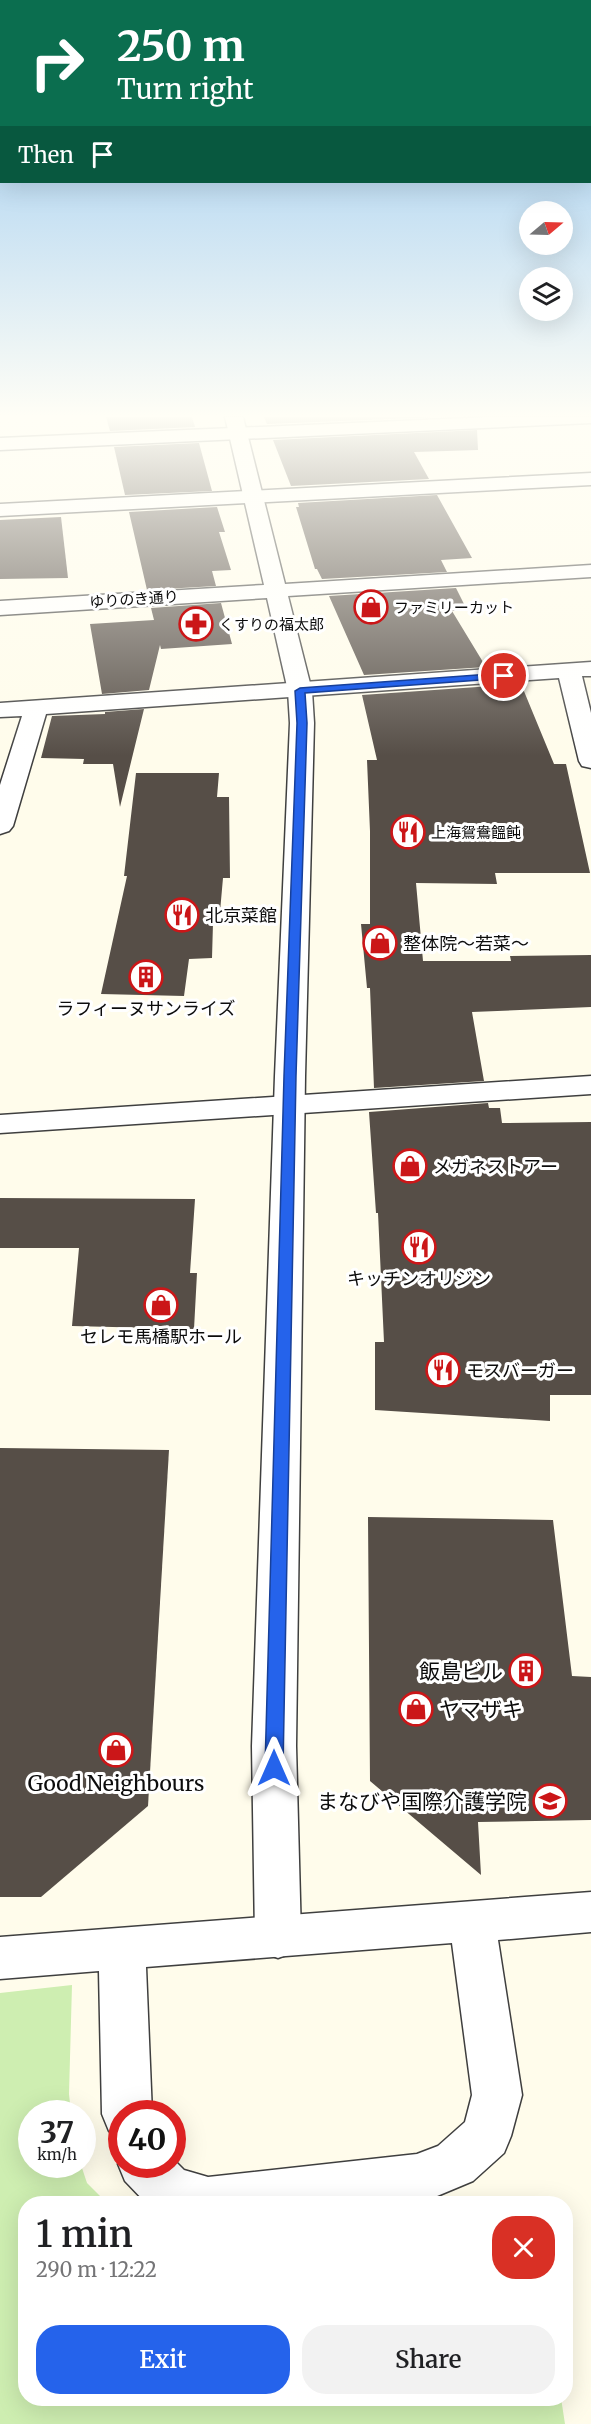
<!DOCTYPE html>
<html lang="en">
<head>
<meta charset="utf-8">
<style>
  :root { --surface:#fff; --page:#f2f2f2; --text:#202124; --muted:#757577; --accent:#2563eb }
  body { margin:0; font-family:Merriweather,"Noto Sans JP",serif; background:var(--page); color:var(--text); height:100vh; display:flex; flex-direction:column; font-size:22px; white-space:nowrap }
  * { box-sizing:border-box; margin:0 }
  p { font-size:20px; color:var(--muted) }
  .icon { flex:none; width:33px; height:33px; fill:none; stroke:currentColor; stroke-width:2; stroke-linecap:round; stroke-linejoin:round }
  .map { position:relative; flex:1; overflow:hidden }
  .details { position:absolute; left:18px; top:2196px; width:555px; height:210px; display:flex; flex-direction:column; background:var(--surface); border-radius:24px; box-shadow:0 6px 24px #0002 }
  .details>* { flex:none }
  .guide { position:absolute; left:0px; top:0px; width:591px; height:183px; box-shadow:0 6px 24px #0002; background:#0b6e4f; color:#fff; overflow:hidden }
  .needle { width:39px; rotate:71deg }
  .buttons { position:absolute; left:519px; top:201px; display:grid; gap:12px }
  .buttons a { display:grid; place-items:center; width:54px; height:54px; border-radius:50%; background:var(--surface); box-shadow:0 6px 24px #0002; font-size:30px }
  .speed { position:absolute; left:18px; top:2100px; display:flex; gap:12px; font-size:30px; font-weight:700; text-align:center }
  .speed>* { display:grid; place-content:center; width:78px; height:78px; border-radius:50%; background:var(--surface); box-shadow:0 6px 24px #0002; line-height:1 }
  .speed small { font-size:15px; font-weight:400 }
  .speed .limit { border:9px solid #d22; background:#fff; color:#111 }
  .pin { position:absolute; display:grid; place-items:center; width:51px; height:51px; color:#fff; margin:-26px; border:3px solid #fff; border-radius:50%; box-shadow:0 2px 6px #0007 }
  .me { position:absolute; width:66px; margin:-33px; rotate:0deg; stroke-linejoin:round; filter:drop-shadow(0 0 4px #0008) }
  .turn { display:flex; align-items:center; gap:21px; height:126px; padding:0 18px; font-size:27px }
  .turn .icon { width:78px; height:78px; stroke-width:2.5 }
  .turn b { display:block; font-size:42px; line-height:51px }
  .then { display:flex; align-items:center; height:57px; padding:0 18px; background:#0003; gap:12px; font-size:22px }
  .round { display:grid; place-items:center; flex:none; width:63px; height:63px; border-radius:24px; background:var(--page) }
  .headline { display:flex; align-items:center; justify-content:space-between; height:102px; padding:0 18px }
  h1 { font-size:36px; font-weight:600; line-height:45px }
  .primary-button { display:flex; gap:12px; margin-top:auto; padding:12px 18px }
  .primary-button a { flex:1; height:69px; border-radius:24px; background:var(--accent); color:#fff; font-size:24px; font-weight:600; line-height:69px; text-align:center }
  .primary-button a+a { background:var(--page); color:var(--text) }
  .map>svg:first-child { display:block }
  .green { fill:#ceeeb1 }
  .building { fill:#564e47 }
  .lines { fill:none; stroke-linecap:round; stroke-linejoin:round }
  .minor-casing { stroke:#3f3f3f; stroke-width:3 }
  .tertiary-casing { stroke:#3f3f3f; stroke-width:3 }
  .minor { fill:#fff; fill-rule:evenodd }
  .tertiary { fill:#fff; fill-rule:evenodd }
  .route { fill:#2563eb; stroke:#184099; stroke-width:1.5 }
  .labels { text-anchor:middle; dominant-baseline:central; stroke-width:6; stroke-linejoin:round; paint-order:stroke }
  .far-street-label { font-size:15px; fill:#0c0c0c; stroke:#fff }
  .far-poi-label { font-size:15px; fill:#0c0c0c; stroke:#fff; text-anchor:start }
  .poi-label { font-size:18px; fill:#0c0c0c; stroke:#fff; text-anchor:start }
  .near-poi-label { font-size:21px; fill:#0c0c0c; stroke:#fff; text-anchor:end }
</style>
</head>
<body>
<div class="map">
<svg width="591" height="2424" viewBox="0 0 591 2424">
  <rect width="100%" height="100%" fill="#fffceb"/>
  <path class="green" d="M72,1985l-3,109 2,19 -39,1v50l49,1 6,18 20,20 -81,1v194h535l4,26h-565v-431z"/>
  <g class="building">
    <path d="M106,417h86l3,10 -85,4z"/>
    <path d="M264,417h176l-173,7z"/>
    <path d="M477,430l1,20 -64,2 15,27 -138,7 -18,-46z"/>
    <path d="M199,443l13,48 -87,4 -11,-48z"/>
    <path d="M437,495l35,63 -31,2 6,12 -125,7 -5,-10h-2l-19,-62h3l-1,-4z"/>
    <path d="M217,507l8,25h-6l12,38 -19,1 4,15 -69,4 -18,-78z"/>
    <path d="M61,517l7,61 -68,1v-59z"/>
    <path d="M456,588l11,22 -15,1 34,56 -122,8 -35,-79z"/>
    <path d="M221,603l11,41 -71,5 -1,-4 -11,45 -47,4 -12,-70 64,-4 -3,-12z"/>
    <path d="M521,684l33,80h12l24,109h-95l2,11 -81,-1 7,78h88l-1,-5 81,-1v52l-119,5 12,69 -110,7 -4,-100h-3l-6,-64h9v-93l-3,-71h10l-15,-65z"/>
    <path d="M144,709l-24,98 -7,-43h-30l1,-5 -43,-1 11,-42 53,-2v-2z"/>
    <path d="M136,773h83l-2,24h12l1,81h-7l-4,45h-6l-1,35 -23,1 -5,37 -83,-2 26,-118h-3z"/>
    <path d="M488,1103l1,5h11l2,15 89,-1v273h-41v26l-175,-11v-68h9l-6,-129h-2l-7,-101z"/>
    <path d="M0,1198l195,1 -5,74h7l-3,56 -122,-3 7,-78h-79z"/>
    <path d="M0,1448l169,2 -21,356 -107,91h-41z"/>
    <path d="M368,1517l185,3 19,156 19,1v143l-113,2 3,53 -111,-94z"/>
  </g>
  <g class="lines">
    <defs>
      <g id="minor">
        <path d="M491,417h100v6l-591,27v-12z"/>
        <path d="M591,473v12l-591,31v-12z"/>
        <path d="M591,662v14h-9l9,37v55l-9,-2 -3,-5 -20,-83 -513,36 -33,112 -4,5 -9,3v-49l22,-69 -22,1v-14z"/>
        <path d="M591,1076v18l-591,39v-18z"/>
        <path d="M591,1892v40l-93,8 24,155 -11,41 -7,17 -31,28 -55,23h-271l-22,-23 -7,-17 4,-9v9h50v-6l12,12 24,7 209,-23 21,-8 27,-24 7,-27 -20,-152 -306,24 6,147h-30v22l-13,-5 -7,-17 -3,-143 -99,8v-42z"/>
      </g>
      <path id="tertiary" d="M225,417h18l42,167 306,-19v12l-303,19 24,95 2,32 -9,353 -9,670 5,191 -7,15 -16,6 -16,-6 -7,-15 -3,-191 23,-670 15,-353 -2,-32 -21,-93 -267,17v-14l264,-16z"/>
    </defs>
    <use href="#minor" class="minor-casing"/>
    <use href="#tertiary" class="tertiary-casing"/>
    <use href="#minor" class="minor"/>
    <use href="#tertiary" class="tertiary"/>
  </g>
  <linearGradient id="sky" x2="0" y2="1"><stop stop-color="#8fc4f0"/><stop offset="0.55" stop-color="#fffef6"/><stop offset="1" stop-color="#fffef6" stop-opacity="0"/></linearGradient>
  <rect width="591" height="756" fill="url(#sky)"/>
  <path class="route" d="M504,673l4,3 -1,2 -202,15 2,30 -11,353 -13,692 -2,5 -7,3 -6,-3 -3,-5 19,-692 13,-353 -2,-32 5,-3z"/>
  <defs>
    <symbol id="shop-ring" viewBox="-11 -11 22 22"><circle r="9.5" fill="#fff" stroke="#cb1618" stroke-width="1.5"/><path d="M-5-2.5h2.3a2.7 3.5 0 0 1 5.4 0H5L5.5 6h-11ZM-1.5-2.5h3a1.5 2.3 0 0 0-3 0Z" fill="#cb1618"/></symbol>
    <symbol id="pharmacy-ring" viewBox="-11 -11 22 22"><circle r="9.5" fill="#fff" stroke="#cb1618" stroke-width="1.5"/><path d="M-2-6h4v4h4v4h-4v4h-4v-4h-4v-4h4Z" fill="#cb1618"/></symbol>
    <symbol id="restaurant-ring" viewBox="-11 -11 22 22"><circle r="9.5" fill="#fff" stroke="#cb1618" stroke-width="1.5"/><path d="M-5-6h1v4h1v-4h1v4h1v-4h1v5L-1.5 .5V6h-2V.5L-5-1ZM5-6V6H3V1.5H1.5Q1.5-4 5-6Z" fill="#cb1618"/></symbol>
    <symbol id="building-ring" viewBox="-11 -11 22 22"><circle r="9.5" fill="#fff" stroke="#cb1618" stroke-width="1.5"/><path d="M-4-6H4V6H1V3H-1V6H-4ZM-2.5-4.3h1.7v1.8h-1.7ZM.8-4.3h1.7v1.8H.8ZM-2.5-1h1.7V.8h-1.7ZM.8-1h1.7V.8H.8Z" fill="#cb1618"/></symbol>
    <symbol id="university-ring" viewBox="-11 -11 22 22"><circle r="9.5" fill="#fff" stroke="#cb1618" stroke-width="1.5"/><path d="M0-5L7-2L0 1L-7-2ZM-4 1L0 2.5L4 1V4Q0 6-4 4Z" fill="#cb1618"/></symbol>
  </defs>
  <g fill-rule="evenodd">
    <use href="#shop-ring" x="352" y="588" width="38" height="38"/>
    <use href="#pharmacy-ring" x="177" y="605" width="38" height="38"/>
    <use href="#restaurant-ring" x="389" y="813" width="38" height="38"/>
    <use href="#restaurant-ring" x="163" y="896" width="38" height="38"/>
    <use href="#shop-ring" x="361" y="924" width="38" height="38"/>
    <use href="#building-ring" x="127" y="958" width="38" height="38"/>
    <use href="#shop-ring" x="391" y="1147" width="38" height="38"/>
    <use href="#restaurant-ring" x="400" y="1228" width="38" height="38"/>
    <use href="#shop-ring" x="142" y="1286" width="38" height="38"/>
    <use href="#restaurant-ring" x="424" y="1351" width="38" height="38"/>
    <use href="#building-ring" x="507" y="1652" width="38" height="38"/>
    <use href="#shop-ring" x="397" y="1690" width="38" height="38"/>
    <use href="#shop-ring" x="97" y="1731" width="38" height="38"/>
    <use href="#university-ring" x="531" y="1782" width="38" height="38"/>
  </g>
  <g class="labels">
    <g class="far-street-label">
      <text transform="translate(134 599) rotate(-4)">ゆりのき通り</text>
    </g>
    <g class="far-poi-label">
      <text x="394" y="607">ファミリーカット</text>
      <text x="219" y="624">くすりの福太郎</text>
      <text x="431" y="832">上海鴛鴦饂飩</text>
    </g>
    <g class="poi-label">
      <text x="205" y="915">北京菜館</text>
      <text x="403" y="943">整体院〜若菜〜</text>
      <text x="146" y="1008" text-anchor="middle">ラフィーヌサンライズ</text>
      <text x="433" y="1166">メガネストアー</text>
      <text x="419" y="1278" text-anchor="middle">キッチンオリジン</text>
      <text x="161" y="1336" text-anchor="middle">セレモ馬橋駅ホール</text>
      <text x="466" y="1370">モスバーガー</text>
    </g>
    <g class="near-poi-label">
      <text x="503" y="1671">飯島ビル</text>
      <text x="439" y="1709" text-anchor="start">ヤマザキ</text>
      <text x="116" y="1783" text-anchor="middle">Good Neighbours</text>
      <text x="527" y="1801">まなびや国際介護学院</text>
    </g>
  </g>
</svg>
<div class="buttons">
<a><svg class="needle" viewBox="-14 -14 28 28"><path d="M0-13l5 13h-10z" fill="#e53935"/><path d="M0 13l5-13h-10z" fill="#757577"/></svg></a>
<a><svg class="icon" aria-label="layers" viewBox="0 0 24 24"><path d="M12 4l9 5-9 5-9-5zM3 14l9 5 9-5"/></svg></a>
</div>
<div class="speed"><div>37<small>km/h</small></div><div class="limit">40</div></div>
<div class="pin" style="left:504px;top:676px;background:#d93025"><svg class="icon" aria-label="arrive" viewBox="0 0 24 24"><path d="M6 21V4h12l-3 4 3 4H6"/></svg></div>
<svg class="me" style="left:274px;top:1768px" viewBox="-20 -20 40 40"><path d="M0-17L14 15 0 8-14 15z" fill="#2563eb" stroke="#fff" stroke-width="4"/></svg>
<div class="guide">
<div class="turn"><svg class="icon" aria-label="right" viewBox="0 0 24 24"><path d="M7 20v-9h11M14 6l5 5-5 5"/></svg><div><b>250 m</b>Turn right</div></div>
<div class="then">Then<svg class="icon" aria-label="arrive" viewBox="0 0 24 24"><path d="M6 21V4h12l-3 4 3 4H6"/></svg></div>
</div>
<section class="details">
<div class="headline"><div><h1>1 min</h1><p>290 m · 12:22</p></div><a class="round" style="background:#d93025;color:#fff"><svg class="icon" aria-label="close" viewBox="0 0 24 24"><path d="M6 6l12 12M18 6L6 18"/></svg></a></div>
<div class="primary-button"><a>Exit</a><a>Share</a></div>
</section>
</div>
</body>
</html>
